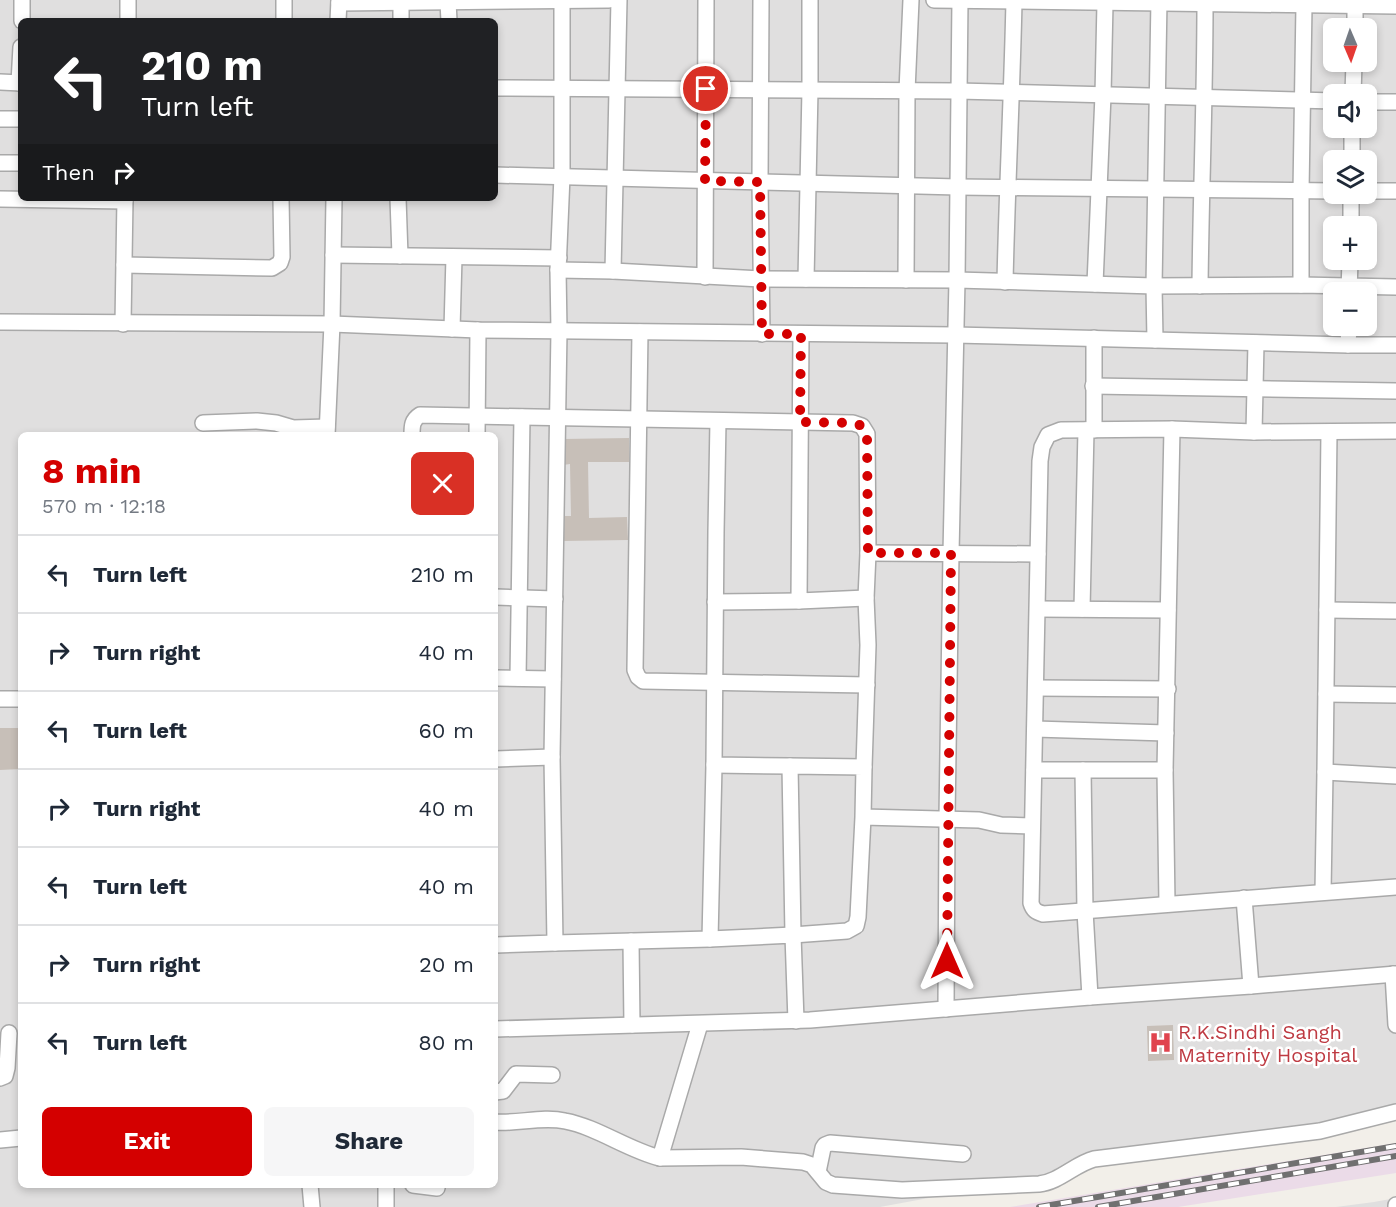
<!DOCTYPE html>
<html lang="en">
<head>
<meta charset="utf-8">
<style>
  :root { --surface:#fff; --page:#f6f6f7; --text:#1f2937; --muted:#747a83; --line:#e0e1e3; --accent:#d40000 }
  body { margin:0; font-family:"Work Sans",sans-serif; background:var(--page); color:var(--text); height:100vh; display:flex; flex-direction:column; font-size:22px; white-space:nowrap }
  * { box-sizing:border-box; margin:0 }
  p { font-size:20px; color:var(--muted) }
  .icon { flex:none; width:33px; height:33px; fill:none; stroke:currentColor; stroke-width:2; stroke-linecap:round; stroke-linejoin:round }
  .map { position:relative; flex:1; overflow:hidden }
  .panel { position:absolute; left:18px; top:432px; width:480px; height:756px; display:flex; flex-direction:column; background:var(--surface); border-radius:9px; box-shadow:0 3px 9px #0003 }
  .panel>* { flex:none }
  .guide { position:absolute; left:18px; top:18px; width:480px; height:183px; border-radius:9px; box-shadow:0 3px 9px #0003; background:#202124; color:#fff; overflow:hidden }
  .needle { width:39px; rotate:178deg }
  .fabs { position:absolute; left:1323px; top:18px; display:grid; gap:12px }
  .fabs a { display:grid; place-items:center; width:54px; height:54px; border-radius:9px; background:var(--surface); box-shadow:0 3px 9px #0003; font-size:30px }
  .pin { position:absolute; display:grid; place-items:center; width:51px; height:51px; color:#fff; margin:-26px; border:3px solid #fff; border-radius:50%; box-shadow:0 2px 6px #0007 }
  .me { position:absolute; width:66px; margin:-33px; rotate:0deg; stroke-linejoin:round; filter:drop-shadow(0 0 4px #0008) }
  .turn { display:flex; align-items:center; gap:21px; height:126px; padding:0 24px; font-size:27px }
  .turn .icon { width:78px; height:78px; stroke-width:2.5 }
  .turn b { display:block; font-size:42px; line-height:51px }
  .then { display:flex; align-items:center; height:57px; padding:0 24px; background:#0003; gap:12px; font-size:22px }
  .round { display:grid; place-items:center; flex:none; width:63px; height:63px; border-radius:9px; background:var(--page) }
  .head { display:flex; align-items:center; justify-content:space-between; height:102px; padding:0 24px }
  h1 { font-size:36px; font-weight:700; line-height:45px; color:var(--accent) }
  .button { display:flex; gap:12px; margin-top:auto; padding:12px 24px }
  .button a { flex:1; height:69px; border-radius:9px; background:var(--accent); color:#fff; font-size:24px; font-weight:700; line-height:69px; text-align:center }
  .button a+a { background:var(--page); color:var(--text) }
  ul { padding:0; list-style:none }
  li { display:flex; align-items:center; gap:18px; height:78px; padding:0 24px; border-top:2px solid var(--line) }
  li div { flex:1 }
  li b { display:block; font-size:22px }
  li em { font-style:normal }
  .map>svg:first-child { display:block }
  .residential { fill:#e0dfdf; fill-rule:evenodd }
  .industrial { fill:#ebdbe8 }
  .building { fill:#c7bfb8 }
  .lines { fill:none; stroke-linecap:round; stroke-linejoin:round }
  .minor-casing { stroke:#a9a9a9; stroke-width:18 }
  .minor { stroke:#fff; stroke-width:15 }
  .rail-casing { stroke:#707070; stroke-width:6 }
  .rail { stroke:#fff; stroke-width:4; stroke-dasharray:11; stroke-linecap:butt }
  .route { stroke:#d40000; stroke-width:10; stroke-dasharray:0 18 }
  .labels { text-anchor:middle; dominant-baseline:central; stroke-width:5; stroke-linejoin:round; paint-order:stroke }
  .health-label { font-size:20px; fill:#be3a42; stroke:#fff; text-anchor:start }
</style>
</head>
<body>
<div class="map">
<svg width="1396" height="1207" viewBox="0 0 1396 1207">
  <rect width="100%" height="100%" fill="#f2efe9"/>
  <g class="residential">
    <path d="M0,0h1396v1112l-516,95h-880zM21,21h474v177h-474zM1334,28h32v34h-32zM1334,94h32v34h-32zM1334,160h32v34h-32zM1334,226h32v34h-32zM1334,292h32v34h-32zM21,435h474v750h-474z"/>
    <path d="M1396,1198v9h-60l38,-5z"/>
  </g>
  <path class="industrial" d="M1396,1143v30l-218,34h-168z"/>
  <g class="building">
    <path d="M629,438v24h-41l1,56 38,-1 1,23 -65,1v-25h8l-1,-52 -7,1v-26z"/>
    <path d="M0,728h21v41l-21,1z"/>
    <path d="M1173,1025l1,35 -26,1 -1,-35z"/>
  </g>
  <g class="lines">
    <defs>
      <g id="minor">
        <path d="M22,0v21"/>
        <path d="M761,0l-1,182 2,152"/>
        <path d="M934,0l462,6"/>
        <path d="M448,2l1,19"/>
        <path d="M339,3l270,-3"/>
        <path d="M128,21v-21"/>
        <path d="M284,21v-21"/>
        <path d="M338,21l1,-21"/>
        <path d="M401,21v-19"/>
        <path d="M1355,28v-28"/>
        <path d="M0,82l21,1"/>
        <path d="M19,83l2,-36"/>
        <path d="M495,88l463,3 376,10"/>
        <path d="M1353,94l1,-32"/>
        <path d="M1366,102h30"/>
        <path d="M0,119h21"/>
        <path d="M1352,160v-32"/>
        <path d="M0,163h21"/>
        <path d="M495,175l463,12 376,4"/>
        <path d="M1366,191h30"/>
        <path d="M398,198l2,58"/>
        <path d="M0,199l125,2"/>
        <path d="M1351,226v-32"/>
        <path d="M333,255l226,3"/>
        <path d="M124,265l148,3 8,-5 2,-6 -1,-59"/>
        <path d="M558,270l55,1 148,8 196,1 197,6 147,-1 95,2"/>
        <path d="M613,271l6,-271"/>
        <path d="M705,277l1,-277"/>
        <path d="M806,279l4,-189v-90"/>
        <path d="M906,280l1,-189 4,-91"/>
        <path d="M1005,282c2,-94 7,-187 9,-281"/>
        <path d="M1095,284l8,-189 2,-92"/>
        <path d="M1301,285v-94l3,-186"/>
        <path d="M1200,286c1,-94 5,-188 5,-282"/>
        <path d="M1349,292l1,-32"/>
        <path d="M0,322l332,2 146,6 477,5 393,10h48"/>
        <path d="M123,324l2,-126"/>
        <path d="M452,329l2,-72"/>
        <path d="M640,332l-5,338 3,7 5,4 224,4"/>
        <path d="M801,334l-2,267 67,-3"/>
        <path d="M1094,338v92"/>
        <path d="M1155,340l-1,-54 5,-286"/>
        <path d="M1348,345l1,-19"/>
        <path d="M1093,386l303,5"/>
        <path d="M718,421l-2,111 -2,233 76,1"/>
        <path d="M203,423l54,-2 19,2 17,5 34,-1"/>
        <path d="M1396,431l-142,1 -82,-3 -111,1 -13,5 -6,12 -2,14 -9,442c2,7 5,9 12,11l353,-27"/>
        <path d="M1254,432l2,-89"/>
        <path d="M327,435l5,-111 2,-126"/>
        <path d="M412,435c0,-9 0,-15 8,-20l433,8 9,3 5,8 1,119 -2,45 2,47 -4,122"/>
        <path d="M477,435l1,-105"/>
        <path d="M868,553l170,1"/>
        <path d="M495,597l60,2"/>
        <path d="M715,602l84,-1"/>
        <path d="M1038,609l130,1"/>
        <path d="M1082,609l4,-179"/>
        <path d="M1327,610l69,1"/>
        <path d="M495,678l58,1"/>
        <path d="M518,678l4,-261"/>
        <path d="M1036,688l132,1"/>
        <path d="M1326,694l70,1"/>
        <path d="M0,699h21"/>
        <path d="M1035,729l131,4"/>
        <path d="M495,759l57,-2"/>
        <path d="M1034,770h131"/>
        <path d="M1083,770l2,141 5,86"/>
        <path d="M1325,772l71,4"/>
        <path d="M863,817l1,-50 -74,-1 3,169 54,-4 9,-5 2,-9 5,-100 116,3 22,5 31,1"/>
        <path d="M1323,892l2,-120 4,-340"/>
        <path d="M1244,898l7,88"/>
        <path d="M1167,904l-2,-134 7,-341"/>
        <path d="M710,939l83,-4 3,86"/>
        <path d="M631,941l1,84"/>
        <path d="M555,943l155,-4 4,-174"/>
        <path d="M495,945l60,-2 -3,-186 7,-426 -1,-61 4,-94v-176"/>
        <path d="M1393,974l3,51"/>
        <path d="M946,1009l1,-191 4,-265 6,-273 3,-280"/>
        <path d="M495,1029l315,-9 280,-23 161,-11 145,-12"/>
        <path d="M0,1078l5,-2 2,-8 2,-35"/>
        <path d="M495,1092l8,-1 13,-17 36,1"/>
        <path d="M495,1122c23,2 47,-6 70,-1 32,6 63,29 95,37l40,-134"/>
        <path d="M0,1140l21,-2"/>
        <path d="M660,1158l81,-1 62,5 9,3 14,17 7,3 69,5 137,-6c20,-2 36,-20 55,-25l226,-28 76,-19"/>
        <path d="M818,1172l5,-24 2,-3 5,-2 133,11"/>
        <path d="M310,1185l2,22"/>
        <path d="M413,1185l24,3v-3"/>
        <path d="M386,1207v-22"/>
        <path d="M1396,1207v-2"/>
      </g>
    </defs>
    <use href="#minor" class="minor-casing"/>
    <use href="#minor" class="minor"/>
    <defs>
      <g id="rail">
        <path d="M1039,1207l357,-61"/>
        <path d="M1098,1207l298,-51"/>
      </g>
    </defs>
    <use href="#rail" class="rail-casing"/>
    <use href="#rail" class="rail"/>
  </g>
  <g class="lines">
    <path class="route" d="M706,89l-1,92 55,1 2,152h39l-1,88 54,1 8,3 5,8 1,119h83l-4,408"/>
  </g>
  <defs>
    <symbol id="hospital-bare" viewBox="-9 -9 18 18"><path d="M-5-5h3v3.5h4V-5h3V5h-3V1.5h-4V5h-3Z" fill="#e0444e" stroke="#fff" stroke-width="2.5" paint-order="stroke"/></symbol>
  </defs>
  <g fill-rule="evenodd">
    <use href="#hospital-bare" x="1144" y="1026" width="33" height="33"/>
  </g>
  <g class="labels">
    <g class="health-label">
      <text x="1178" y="1032">R.K.Sindhi Sangh<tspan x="1178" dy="23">Maternity Hospital</tspan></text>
    </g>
  </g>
</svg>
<div class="fabs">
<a><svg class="needle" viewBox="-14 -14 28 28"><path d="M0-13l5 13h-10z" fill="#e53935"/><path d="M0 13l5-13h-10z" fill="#747a83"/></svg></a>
<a><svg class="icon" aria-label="sound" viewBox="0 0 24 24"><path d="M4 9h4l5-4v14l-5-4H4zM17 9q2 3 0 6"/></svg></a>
<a><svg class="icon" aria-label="layers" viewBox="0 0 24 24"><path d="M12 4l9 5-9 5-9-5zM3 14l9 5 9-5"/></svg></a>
<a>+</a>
<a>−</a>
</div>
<div class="pin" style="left:706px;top:89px;background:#d93025"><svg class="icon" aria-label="arrive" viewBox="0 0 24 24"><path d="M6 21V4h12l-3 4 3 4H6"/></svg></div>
<svg class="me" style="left:947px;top:961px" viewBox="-20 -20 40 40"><path d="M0-17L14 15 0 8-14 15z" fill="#d40000" stroke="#fff" stroke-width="4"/></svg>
<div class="guide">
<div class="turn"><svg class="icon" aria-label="left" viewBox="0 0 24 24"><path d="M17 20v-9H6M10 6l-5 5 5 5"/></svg><div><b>210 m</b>Turn left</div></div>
<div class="then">Then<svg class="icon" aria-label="right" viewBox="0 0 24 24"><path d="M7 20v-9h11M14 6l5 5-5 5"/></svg></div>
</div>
<section class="panel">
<div class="head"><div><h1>8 min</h1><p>570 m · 12:18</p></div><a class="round" style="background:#d93025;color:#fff"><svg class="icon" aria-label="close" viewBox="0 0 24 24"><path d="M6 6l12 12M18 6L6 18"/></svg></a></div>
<ul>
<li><svg class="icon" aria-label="left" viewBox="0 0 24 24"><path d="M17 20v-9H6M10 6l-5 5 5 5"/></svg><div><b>Turn left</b></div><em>210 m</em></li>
<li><svg class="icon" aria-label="right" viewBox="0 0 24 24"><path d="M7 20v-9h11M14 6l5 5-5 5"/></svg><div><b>Turn right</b></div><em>40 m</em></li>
<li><svg class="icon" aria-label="left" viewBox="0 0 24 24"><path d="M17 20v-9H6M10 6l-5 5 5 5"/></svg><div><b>Turn left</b></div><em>60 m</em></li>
<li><svg class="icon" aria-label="right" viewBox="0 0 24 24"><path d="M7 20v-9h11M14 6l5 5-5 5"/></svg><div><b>Turn right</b></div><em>40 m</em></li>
<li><svg class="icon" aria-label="left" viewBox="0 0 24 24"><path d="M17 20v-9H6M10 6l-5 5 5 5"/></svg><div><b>Turn left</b></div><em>40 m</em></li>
<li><svg class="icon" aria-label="right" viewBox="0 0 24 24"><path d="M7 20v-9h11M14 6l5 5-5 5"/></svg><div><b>Turn right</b></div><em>20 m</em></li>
<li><svg class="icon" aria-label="left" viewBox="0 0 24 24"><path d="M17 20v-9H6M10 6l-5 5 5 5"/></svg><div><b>Turn left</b></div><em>80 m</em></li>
</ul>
<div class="button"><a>Exit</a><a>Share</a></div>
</section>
</div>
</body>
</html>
